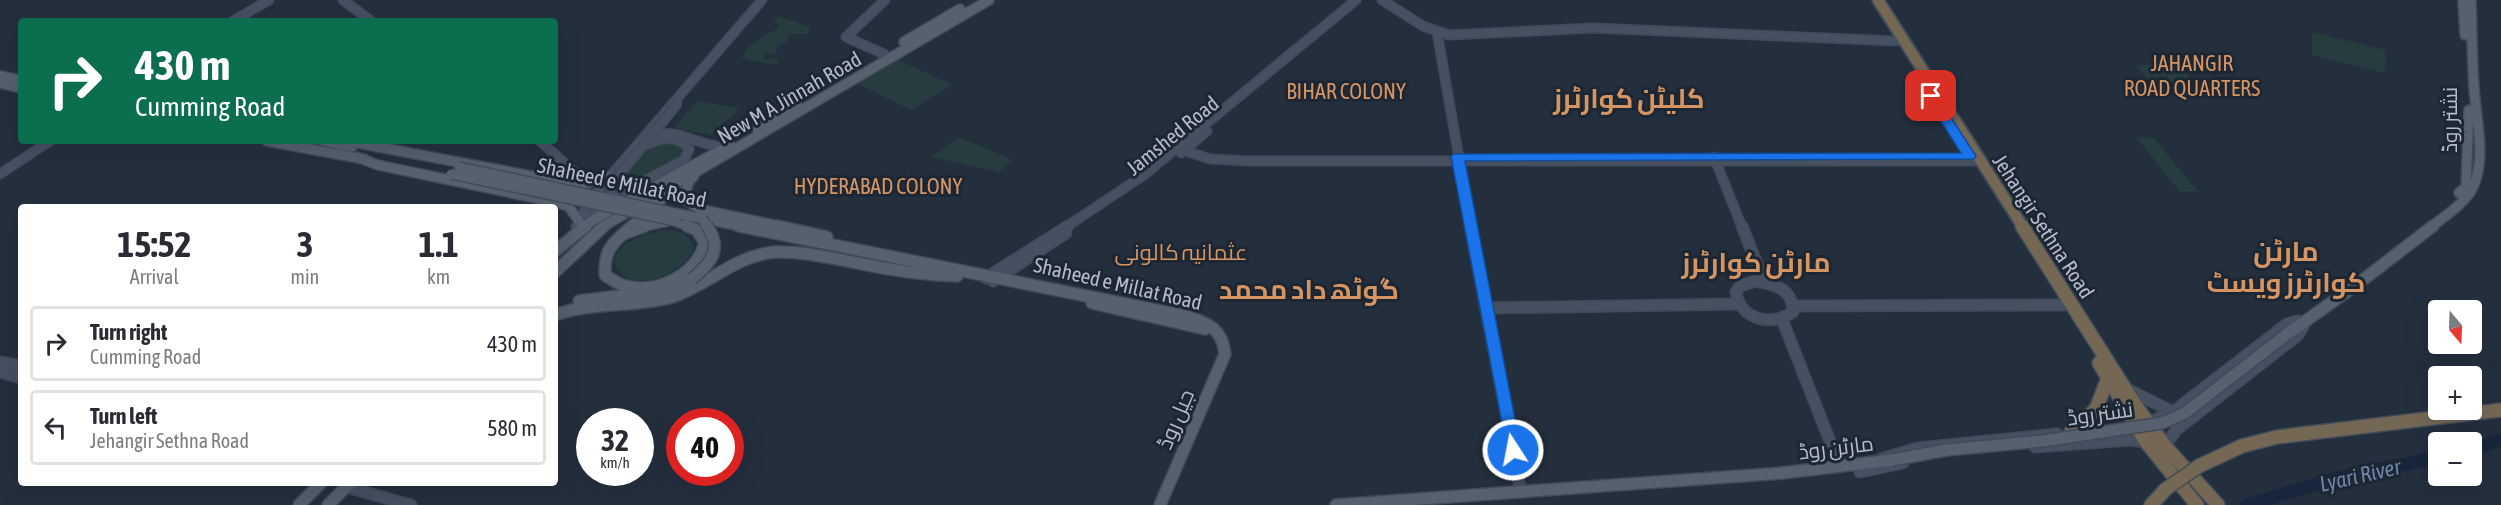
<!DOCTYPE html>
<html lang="en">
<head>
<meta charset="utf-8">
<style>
  :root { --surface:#fff; --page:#f7f7f7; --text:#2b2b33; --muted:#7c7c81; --line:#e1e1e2 }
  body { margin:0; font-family:"Asap Condensed",Cairo,sans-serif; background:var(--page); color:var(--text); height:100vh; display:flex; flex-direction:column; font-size:22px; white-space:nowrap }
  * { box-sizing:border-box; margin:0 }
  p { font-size:20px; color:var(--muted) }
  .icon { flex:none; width:33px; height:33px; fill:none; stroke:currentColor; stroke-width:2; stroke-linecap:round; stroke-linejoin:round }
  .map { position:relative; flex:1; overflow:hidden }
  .drawer { position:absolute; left:18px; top:204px; width:540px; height:282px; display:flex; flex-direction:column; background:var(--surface); border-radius:6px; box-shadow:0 6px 24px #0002 }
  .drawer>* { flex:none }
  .banner { position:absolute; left:18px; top:18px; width:540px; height:126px; border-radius:6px; box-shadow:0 6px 24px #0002; background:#0b6e4f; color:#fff; overflow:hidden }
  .needle { width:39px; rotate:161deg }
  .tools { position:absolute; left:2428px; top:300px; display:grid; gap:12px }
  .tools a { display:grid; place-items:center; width:54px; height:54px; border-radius:6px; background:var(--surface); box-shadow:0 6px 24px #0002; font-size:30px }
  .speed { position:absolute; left:576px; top:408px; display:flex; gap:12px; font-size:30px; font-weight:700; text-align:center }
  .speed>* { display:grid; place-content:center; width:78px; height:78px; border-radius:50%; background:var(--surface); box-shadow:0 6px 24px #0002; line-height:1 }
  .speed small { font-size:15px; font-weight:400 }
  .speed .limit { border:9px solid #d22; background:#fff; color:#111 }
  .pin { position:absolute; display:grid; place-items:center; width:51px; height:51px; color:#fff; margin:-26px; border-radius:12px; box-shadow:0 3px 9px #0006 }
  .me { position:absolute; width:66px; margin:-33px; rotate:349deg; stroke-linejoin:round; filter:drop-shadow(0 0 4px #0008) }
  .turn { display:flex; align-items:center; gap:21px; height:126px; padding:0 18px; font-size:27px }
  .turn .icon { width:78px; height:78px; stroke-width:2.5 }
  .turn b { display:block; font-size:42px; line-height:51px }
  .eta { display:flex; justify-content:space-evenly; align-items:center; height:102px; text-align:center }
  .eta b { font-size:36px; font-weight:700; line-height:42px }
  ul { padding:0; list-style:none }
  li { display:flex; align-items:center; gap:18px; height:75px; margin:0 12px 9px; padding:0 6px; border:3px solid var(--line); border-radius:6px }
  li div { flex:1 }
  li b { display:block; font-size:22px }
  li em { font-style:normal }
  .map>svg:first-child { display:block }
  .green { fill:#263c3f }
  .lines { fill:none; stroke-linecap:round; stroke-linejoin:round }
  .river { stroke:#17263c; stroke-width:13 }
  .secondary-far1-casing { stroke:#414a57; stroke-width:11 }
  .secondary-casing { stroke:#414a57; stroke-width:13 }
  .primary-far1-casing { stroke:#414a57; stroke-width:12 }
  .primary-casing { stroke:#414a57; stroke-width:14 }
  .highway-far1-casing { stroke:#434c59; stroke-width:14 }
  .highway-casing { stroke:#434c59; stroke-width:16 }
  .secondary-far1 { stroke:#465061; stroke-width:8 }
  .secondary { stroke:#465061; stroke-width:10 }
  .primary-far1 { stroke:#56606e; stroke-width:9 }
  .primary { stroke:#56606e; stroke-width:11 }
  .highway-far1 { stroke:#746855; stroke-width:10 }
  .highway { stroke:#746855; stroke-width:13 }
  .secondary-bridge-casing { stroke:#414a57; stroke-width:11; stroke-linecap:butt }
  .primary-bridge-far1-casing { stroke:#414a57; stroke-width:12; stroke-linecap:butt }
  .primary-bridge-casing { stroke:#414a57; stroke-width:14; stroke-linecap:butt }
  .highway-bridge-casing { stroke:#434c59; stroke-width:16; stroke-linecap:butt }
  .secondary-bridge { stroke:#465061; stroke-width:8 }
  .primary-bridge-far1 { stroke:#56606e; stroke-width:9 }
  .primary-bridge { stroke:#56606e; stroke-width:11 }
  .highway-bridge { stroke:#746855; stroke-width:13 }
  .route { fill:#1a73e8; stroke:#114b97; stroke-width:1.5 }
  .labels { text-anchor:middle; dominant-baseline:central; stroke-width:6; stroke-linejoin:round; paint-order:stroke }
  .street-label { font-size:21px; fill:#b4bcc9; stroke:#1d2633 }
  .neighbourhood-label { font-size:22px; fill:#d59563; stroke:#1d2633 }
  .water-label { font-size:22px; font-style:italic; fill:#6d86a8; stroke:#1d2633 }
  .district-label { font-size:27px; font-weight:bold; fill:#d59563; stroke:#1d2633 }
</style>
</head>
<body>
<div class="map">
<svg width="2501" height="505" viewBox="0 0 2501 505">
  <rect width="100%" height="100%" fill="#242f3e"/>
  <g class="green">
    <path d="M779,16l31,11 -2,7h-18l-4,8 -8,5 -2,6 -11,1 -2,5h16l-2,6 -36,-7 9,-14 5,1c7,-12 18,-10 25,-20l-7,-3z"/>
    <path d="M2312,32l74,18 -1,23 -73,-18z"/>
    <path d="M892,57l60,28 -41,25 -60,-29z"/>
    <path d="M2176,64l23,24 -43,1 -20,-24z"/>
    <path d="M697,101l43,7 -29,27 -37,-7z"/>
    <path d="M959,137l54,23 -14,12 -68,-15z"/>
    <path d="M2137,138h17l43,53 -17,1z"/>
    <path d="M670,142l11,4 1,9 -4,3 -63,34 -1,-6 29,-35 5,-4z"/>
    <path d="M666,230c13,1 24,3 28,18 -8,23 -55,45 -75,24 -21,-24 32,-41 47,-42z"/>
  </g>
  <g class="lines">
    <g class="river">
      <path d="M2472,448l29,-8"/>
      <path d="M2247,505l90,-27 102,-21"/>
    </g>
    <defs>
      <g id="secondary-far1">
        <path d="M343,0l28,21"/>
        <path d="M1382,0l41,26 26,9 145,-7 303,13"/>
        <path d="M233,21l36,-21"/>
        <path d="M1437,32l34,195"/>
        <path d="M884,54l-38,-17 39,-37"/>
        <path d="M649,136c35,-9 45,10 77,11"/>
        <path d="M540,141l48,43"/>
        <path d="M1177,148l33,11 39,2h730"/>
        <path d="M1181,153l26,-22"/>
        <path d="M1714,157l28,70"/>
        <path d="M0,174l50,-33"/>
        <path d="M582,221l41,-29 61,-32 5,-11c-13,-16 -30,-10 -46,-3"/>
        <path d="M576,227l11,-22 19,-24 156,-181"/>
        <path d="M1066,227l78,-52 212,-175"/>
      </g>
      <g id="secondary">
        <path d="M1470,226l51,266"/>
        <path d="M1742,226l22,56"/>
        <path d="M986,278l82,-52"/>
        <path d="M993,281l73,-48"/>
        <path d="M1755,281c20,3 38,8 38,31 -21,15 -53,8 -57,-20l4,-6z"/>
        <path d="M1794,306l270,-1"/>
        <path d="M1486,308l252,-4"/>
        <path d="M1782,319l58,148"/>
        <path d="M0,362l21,4"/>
        <path d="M0,372l21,6"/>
        <path d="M2125,388l48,24"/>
        <path d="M2150,422l23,-10 114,-88 11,-3"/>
        <path d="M2165,446l11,-16 122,-95 6,-10"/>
        <path d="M2035,447l95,-7 16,2"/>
        <path d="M1881,459l37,-11 139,-14"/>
        <path d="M1860,472l43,-9"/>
        <path d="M346,487l65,18"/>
      </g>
      <g id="primary-far1">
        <path d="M2463,0l2,35"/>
        <path d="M904,42l56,-33"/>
        <path d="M0,76l21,4"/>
        <path d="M0,83l21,5"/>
        <path d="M757,129l40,-24"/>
        <path d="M267,141l97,18"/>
        <path d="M323,141l29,6"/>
        <path d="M347,141l232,44 31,-8"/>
        <path d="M357,157l21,8 181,38 10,4 10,14"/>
        <path d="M694,176c-8,7 -9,15 -7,25l12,8 85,18"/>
        <path d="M2459,193l7,-6 3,-77"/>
        <path d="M684,215l62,12"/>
        <path d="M675,221l16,6"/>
        <path d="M584,227l11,-8 135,-74"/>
        <path d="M602,227l387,-227"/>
        <path d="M630,227l39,-34"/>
        <path d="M641,227l32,-7"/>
        <path d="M2431,227c14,-11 36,-25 43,-42 12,-30 2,-66 0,-97 -2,-29 -2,-59 -3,-88"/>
      </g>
      <g id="primary">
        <path d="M632,226c-19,17 -28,22 -27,49 6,4 14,10 21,11 32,8 70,-11 79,-43l-8,-13 -10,-4"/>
        <path d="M739,226l447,90c23,8 36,12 39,38l-65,151"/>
        <path d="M777,226l50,11"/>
        <path d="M623,234l22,-8"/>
        <path d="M555,251l31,-25"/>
        <path d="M555,272l49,-46"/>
        <path d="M579,301l72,-9 41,-13"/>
        <path d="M1092,303l113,26"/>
        <path d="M555,315c38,-14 79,-7 117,-18 37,-12 63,-42 104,-45 28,-1 54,6 81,11 33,7 66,12 100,13"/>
        <path d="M2287,334l68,-48 78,-60"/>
        <path d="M299,505l22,-22"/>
        <path d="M328,505l22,-22"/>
        <path d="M1336,505l446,-32 110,-13"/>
      </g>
      <path id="highway-far1" d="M1878,0l145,227"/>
      <g id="highway">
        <path d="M2022,226l114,180 29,40 53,59"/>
        <path d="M2099,363l47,79 51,63"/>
        <path d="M2071,432l25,-23 12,-31"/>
        <path d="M2199,466l43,-20 35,-9 224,-27"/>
        <path d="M2151,505l15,-16"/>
      </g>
    </defs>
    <use href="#secondary-far1" class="secondary-far1-casing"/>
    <use href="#secondary" class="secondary-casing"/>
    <use href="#primary-far1" class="primary-far1-casing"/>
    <use href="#primary" class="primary-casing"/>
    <use href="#highway-far1" class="highway-far1-casing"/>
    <use href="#highway" class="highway-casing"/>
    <use href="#secondary-far1" class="secondary-far1"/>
    <use href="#secondary" class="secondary"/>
    <use href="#primary-far1" class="primary-far1"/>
    <use href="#primary" class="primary"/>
    <use href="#highway-far1" class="highway-far1"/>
    <use href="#highway" class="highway"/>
    <defs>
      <path id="secondary-bridge" d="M623,201l-12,-7v-9l67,-82"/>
      <g id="primary-bridge-far1">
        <path d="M459,167l225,48"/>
        <path d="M451,174l224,47"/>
        <path d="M702,219l6,8"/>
      </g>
      <g id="primary-bridge">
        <path d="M692,279c19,-16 31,-30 15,-53"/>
        <path d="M1892,460l55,-10 96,-9 119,-18 23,-10 102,-79"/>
      </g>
      <path id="highway-bridge" d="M2166,489l33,-23"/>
    </defs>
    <use href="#secondary-bridge" class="secondary-bridge-casing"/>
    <use href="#primary-bridge-far1" class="primary-bridge-far1-casing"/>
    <use href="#primary-bridge" class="primary-bridge-casing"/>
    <use href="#highway-bridge" class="highway-bridge-casing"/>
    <use href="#secondary-bridge" class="secondary-bridge"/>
    <use href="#primary-bridge-far1" class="primary-bridge-far1"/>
    <use href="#primary-bridge" class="primary-bridge"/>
    <use href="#highway-bridge" class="highway-bridge"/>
  </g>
  <path class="route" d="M1927,93h8l41,63 -2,3 -509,2 56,289 -8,6 -5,-2 -57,-297 2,-3 508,-1 -36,-57z"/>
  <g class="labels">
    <g class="street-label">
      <text transform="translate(789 97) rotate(-30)">New M A Jinnah Road</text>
      <text transform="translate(2449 120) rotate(-90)">نشتر روڈ</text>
      <text transform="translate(1172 135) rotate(-39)">Jamshed Road</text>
      <text transform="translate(622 182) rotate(12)">Shaheed e Millat Road</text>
      <text transform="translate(2044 226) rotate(57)">Jehangir Sethna Road</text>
      <text transform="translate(1118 283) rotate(13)">Shaheed e Millat Road</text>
      <text transform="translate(2100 413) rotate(-8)">نشتر روڈ</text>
      <text transform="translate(1175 419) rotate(-67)">جیل روڈ</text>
      <text transform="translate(1836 447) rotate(-7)">مارٹن روڈ</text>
    </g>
    <g class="neighbourhood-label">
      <text x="2192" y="63">JAHANGIR<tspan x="2192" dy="25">ROAD QUARTERS</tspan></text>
      <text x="1346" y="91">BIHAR COLONY</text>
      <text x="878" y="186">HYDERABAD COLONY</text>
      <text x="1181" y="252">عثمانیہ کالونی</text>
    </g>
    <g class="water-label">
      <text transform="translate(2360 475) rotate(-13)">Lyari River</text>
    </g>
    <g class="district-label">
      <text x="1629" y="98">کلیٹن کوارٹرز</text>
      <text x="2286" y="251">مارٹن<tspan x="2286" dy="31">کوارٹرز ویسٹ</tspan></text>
      <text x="1756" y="262">مارٹن کوارٹرز</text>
      <text x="1309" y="289">گوٹھ داد محمد</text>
    </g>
  </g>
</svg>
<div class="tools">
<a><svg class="needle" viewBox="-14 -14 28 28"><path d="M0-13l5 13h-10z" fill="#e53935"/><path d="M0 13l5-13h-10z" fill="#7c7c81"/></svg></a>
<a>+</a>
<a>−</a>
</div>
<div class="speed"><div>32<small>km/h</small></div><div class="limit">40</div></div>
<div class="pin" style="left:1931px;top:96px;background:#d93025"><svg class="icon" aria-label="arrive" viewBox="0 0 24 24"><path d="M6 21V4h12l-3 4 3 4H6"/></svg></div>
<svg class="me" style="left:1513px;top:450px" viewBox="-20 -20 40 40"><circle r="17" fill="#1a73e8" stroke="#fff" stroke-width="3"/><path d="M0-11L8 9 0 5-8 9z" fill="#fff"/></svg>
<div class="banner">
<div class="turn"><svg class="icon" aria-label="right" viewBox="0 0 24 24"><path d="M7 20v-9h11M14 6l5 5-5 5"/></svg><div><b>430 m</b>Cumming Road</div></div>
</div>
<section class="drawer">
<div class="eta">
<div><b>15:52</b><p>Arrival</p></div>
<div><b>3</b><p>min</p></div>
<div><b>1.1</b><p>km</p></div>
</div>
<ul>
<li><svg class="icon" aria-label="right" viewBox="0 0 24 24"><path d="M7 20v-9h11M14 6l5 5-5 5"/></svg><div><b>Turn right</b><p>Cumming Road</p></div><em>430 m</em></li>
<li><svg class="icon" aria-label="left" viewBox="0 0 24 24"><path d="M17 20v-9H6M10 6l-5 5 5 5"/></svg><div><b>Turn left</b><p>Jehangir Sethna Road</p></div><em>580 m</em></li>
</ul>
</section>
</div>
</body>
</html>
